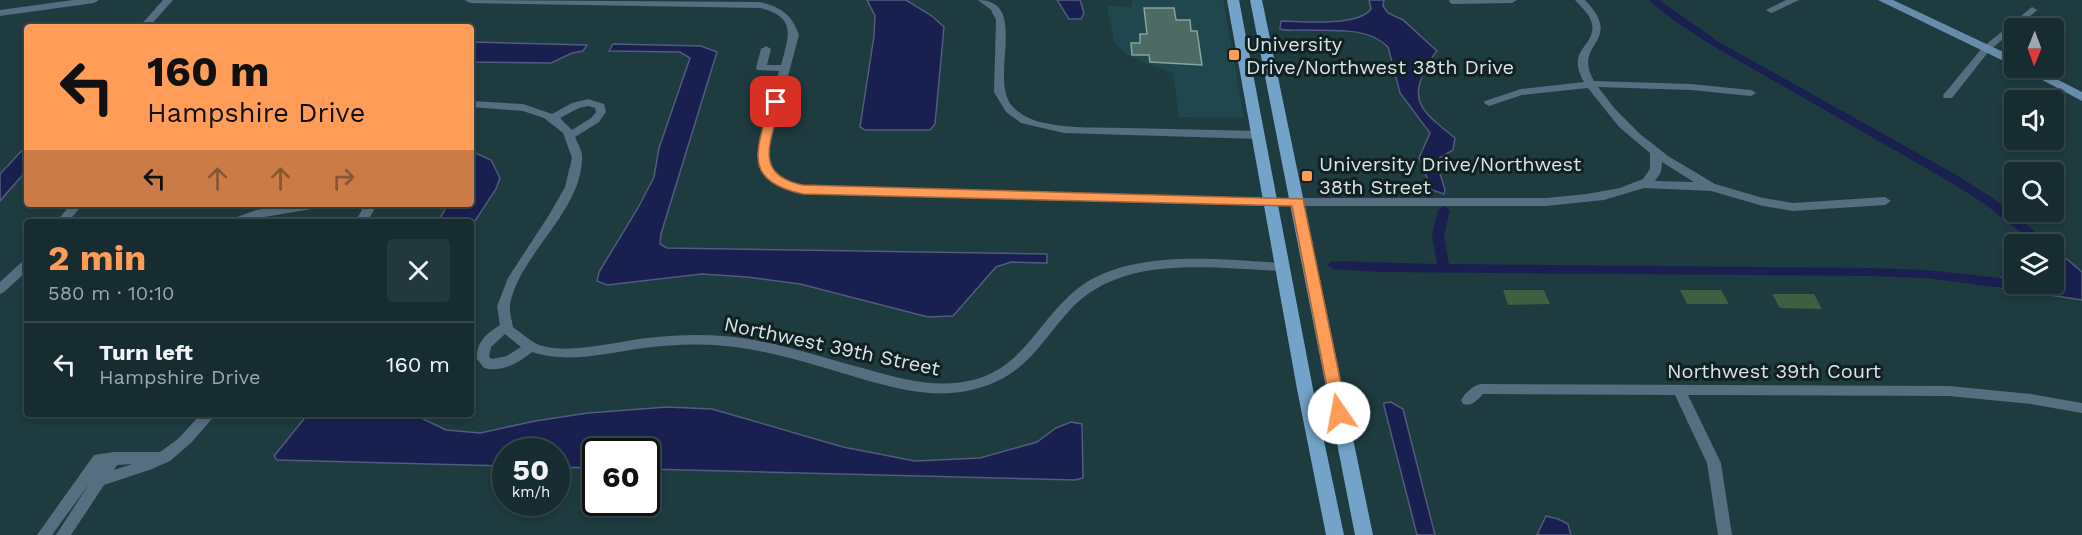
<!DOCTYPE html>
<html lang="en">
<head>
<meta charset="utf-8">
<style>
  :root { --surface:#162c30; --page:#23383c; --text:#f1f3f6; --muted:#9ea7ab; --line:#35484c; --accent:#fe9c58 }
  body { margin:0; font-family:"Work Sans",sans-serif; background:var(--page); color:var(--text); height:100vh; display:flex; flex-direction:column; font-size:22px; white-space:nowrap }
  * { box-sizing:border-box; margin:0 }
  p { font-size:20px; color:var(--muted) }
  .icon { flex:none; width:33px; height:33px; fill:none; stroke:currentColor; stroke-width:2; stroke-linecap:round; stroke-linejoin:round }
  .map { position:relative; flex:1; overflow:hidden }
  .panel { position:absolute; left:24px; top:219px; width:450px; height:198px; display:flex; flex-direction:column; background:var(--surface); border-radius:6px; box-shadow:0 3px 9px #0003,0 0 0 2px var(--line) }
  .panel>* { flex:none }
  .banner { position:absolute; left:24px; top:24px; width:450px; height:183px; border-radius:6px; box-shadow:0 3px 9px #0003,0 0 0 2px var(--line); background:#fe9c58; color:#111; overflow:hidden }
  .needle { width:39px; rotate:181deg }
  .buttons { position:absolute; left:2004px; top:18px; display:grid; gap:12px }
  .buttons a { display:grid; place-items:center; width:60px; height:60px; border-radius:6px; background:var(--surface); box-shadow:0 3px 9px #0003,0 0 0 2px var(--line); font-size:30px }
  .speed { position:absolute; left:492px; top:438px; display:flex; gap:12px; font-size:30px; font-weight:700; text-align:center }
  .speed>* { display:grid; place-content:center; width:78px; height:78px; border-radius:50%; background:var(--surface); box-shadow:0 3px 9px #0003,0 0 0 2px var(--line); line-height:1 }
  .speed small { font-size:15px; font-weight:400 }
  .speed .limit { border:3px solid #111; border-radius:9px; background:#fff; color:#111 }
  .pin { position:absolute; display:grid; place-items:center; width:51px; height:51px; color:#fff; margin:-26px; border-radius:12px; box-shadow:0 3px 9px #0006 }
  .me { position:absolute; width:66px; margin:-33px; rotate:348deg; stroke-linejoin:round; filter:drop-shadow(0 0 4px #0008) }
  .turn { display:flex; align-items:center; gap:21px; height:126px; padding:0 24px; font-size:27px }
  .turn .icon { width:78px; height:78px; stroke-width:2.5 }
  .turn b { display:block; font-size:42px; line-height:51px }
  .lanes { display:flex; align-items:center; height:57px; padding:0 24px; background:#0003; justify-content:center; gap:30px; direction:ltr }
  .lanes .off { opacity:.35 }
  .round { display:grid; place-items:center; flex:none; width:63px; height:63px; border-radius:6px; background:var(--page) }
  .summary { display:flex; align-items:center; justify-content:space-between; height:102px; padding:0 24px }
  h1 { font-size:36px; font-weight:700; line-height:45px; color:var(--accent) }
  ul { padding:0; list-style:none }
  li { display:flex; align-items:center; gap:18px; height:84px; padding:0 24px; border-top:2px solid var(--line) }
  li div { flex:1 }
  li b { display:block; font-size:22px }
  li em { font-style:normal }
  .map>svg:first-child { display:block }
  .built { fill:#20474e }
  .green { fill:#3e5f42 }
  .water { fill:#192050; stroke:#515b7e; stroke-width:1.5 }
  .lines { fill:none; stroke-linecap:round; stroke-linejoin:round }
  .canal { fill:#192050; fill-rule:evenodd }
  .building { fill:#4d6a63; stroke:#86a59e; stroke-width:1.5 }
  .street { fill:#566e80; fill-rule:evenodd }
  .secondary { fill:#678ca9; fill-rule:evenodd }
  .primary { fill:#73a3c8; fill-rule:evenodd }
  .route { fill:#fe9c58; stroke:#a56539; stroke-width:1.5 }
  .poi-dot { fill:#fe9c58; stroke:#132022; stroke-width:2 }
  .labels { text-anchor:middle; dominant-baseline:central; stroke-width:6; stroke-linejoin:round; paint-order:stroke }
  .poi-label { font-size:20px; fill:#d5e5e8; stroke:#132022; text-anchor:start }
  .street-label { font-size:20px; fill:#d5e5e8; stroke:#132022 }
</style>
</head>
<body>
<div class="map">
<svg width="2082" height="535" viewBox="0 0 2082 535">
  <rect width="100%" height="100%" fill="#1e3b40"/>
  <path class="built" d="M1132,0h91l21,118 -65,-1 -6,-44 -28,-10 -19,-9 -12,-12 -7,-36 25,1z"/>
  <g class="green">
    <path d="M1503,290h41l6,14 -42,1z"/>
    <path d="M1680,290h41l8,14h-42z"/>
    <path d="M1772,294h42l8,15 -42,-1z"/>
  </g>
  <g class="water">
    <path d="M867,0h39l26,16 12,11 -9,97 -5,6h-65l-5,-3 14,-91 1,-20z"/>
    <path d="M1057,0h23l4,13 -3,6h-12z"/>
    <path d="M1369,0h15l-1,6 5,7 15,7 34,31c-5,5 -8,13 -12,20 -19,33 6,47 30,67l-2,12 -17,10 9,30 -1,4 -12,-4 -13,-32 11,-25 -30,-40 -12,-46c-20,-21 -58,-16 -85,-17 -8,0 -17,1 -23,-1l1,-8c21,0 77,6 90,-12z"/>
    <path d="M471,42l116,3 -4,6 -11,2 -21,10 -80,-1z"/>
    <path d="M613,44l88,2 16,6 -56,182 -1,10 7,4 380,6v9l-36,-1 -15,5 -43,49 -25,1 -128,-33 -53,-7 -45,-3 -95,11 -10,-4 2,-9 39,-64 16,-31 5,-29 31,-90 -10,-6 -71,-1z"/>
    <path d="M27,145v25l-27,31v-27z"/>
    <path d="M471,151l20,9 9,18 -4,11 -25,38v-5h-33l10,-18h23z"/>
    <path d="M2054,248l28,24v28l-84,-13 -3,-6 6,-3 13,-2v8h40z"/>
    <path d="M1391,402l12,7 32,126h-18l-33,-129v-3z"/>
    <path d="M667,407l45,2 131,38 72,14 65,-3 57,-16 19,-14 15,-6 11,2 1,54 -8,2 -428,-11 -1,-17h-50l-1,16 -38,-1 -1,-15h-50l-1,14 -228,-6 -3,-4 34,-42h105l33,16 34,3 55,-12 53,-8z"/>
    <path d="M1546,516l12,3 10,5 3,11h-34z"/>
  </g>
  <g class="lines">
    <g class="canal">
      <path d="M1648,0h11l60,42 241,135 34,22 53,42 2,3h-13l-50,-39 -34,-22 -239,-137 -37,-24z"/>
      <path d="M1444,206l6,4 -6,26 5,28 421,4 56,2 84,9 6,5 -6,5 -84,-11 -56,-2 -491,-4 -46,-3 -6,-4 6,-4 104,3 -5,-28 6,-26z"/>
    </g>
  </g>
  <path class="building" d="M1144,8h30l2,12h14l1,11h6l5,34 -52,-3 -1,-7h-17l-1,-12h9v-9h7z"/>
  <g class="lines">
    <g class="street">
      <path d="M73,0h26l-5,3 -94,13v-6z"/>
      <path d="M163,0h10l-24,27h-10z"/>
      <path d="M465,0l295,2c20,5 32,12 39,33l-32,119c5,20 16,28 36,32l469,12h274l41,-4 33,-6 23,-9 7,-10v-16l-31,-26 -31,-39 -66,7 -33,11 -5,-3 1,-2 36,-12 63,-7c-19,-33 12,-35 8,-58 -2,-10 -11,-17 -17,-24h10c41,43 -14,42 9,81l97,3 60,6 5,3 -5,3 -60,-6 -93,-3 17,22 25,25 28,22 47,28 48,14 30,5 92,-6 6,4 -6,4 -92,6 -30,-5 -52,-15 -67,-3 -40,12 -58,6h-274l-469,-12 -20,-6 -12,-6 -10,-13 -4,-15 22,-83 -22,-1 -1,-2 5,-19 5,-3 5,3 -4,16h14c8,-29 16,-48 -21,-57l-290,-5zM1662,162l32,20 -39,-1 6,-9z"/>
      <path d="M978,0c53,0 9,80 35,107 9,9 21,14 32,16 27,6 55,4 82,5 44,1 88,2 132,3l5,4 -5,4 -195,-6 -43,-10 -15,-11 -12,-20 2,-72 -5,-10z"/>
      <path d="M1449,0h68l-5,3 -59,1 -3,-1z"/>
      <path d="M1786,0h13l-25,12 -3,1 -5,-3z"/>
      <path d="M2032,7l5,3 -2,2 -46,39 -37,47h-8l-1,-2 1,-2 39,-47z"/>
      <path d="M588,99l16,5 2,8 -7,10 -24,15c3,7 8,15 7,22 -1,53 -62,95 -72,145 -1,7 2,17 3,23 7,5 15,12 22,16 27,14 83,-2 112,-5 26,-3 52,-4 77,-2 49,4 95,21 142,33 35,10 70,20 107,11 49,-13 63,-54 97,-85 53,-49 148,-35 214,-32l6,4 -6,4c-71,-2 -162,-19 -215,40 -29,32 -42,62 -87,76 -45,15 -89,1 -133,-12 -38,-11 -75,-23 -114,-28 -30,-4 -61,-3 -91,1 -38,5 -75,16 -112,4 -13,11 -31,21 -48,16l-7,-9c-1,-17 10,-26 23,-34l-3,-19 11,-28 41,-63 16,-28 7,-29 -9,-25 -19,-15 -21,-7 -52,-4v-6l52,3 29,10 20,-11zM588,106l7,2 1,4 -5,6 -19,12 -12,-12 19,-10zM505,334l16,13 -14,9 -15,3 -3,-2 2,-10z"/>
      <path d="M71,204h12l-15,18h-12z"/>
      <path d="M293,204h31l-6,4 -60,10 -11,4h-17l2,-3 24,-9z"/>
      <path d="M360,204h12l2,6 -7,12h-12l7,-12z"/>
      <path d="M27,260v11l-23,21 -4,2v-12l23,-21z"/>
      <path d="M1480,384l469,2 82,8 51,9v10l-51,-9 -82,-8 -261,-1 33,68 11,72h-14l-11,-72 -32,-68 -192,-1c-6,6 -11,13 -20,10l-2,-4c4,-7 12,-14 19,-16z"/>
      <path d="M201,414h15l-24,28 -22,19 -18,8 -48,16 -33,50h-15l33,-51 -37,51h-15l57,-80 20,-3h46l18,-13zM132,464l-18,6 3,-5z"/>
    </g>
    <g class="secondary">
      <path d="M1878,0h15l121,57v9z"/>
      <path d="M2020,68h15l47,24v9z"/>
    </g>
    <g class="primary">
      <path d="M1227,0h12l74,389 31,146h-18l-29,-146z"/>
      <path d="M1250,0h12l111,535h-18z"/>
    </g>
  </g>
  <path class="route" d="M776,99l5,3c-9,37 -30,73 22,83l500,14 44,214 -2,5 -6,2 -5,-2 -2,-5 -40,-207 -489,-12c-62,-13 -46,-44 -33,-92z"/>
  <g class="poi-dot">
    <rect x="1228" y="49" width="12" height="12" rx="3"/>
    <rect x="1301" y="170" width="12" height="12" rx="3"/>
  </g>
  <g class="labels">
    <g class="poi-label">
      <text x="1246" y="44">University<tspan x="1246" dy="23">Drive/Northwest 38th Drive</tspan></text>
      <text x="1319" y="164">University Drive/Northwest<tspan x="1319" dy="23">38th Street</tspan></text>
    </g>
    <g class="street-label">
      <text transform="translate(832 346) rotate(12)">Northwest 39th Street</text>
      <text x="1774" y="371">Northwest 39th Court</text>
    </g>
  </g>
</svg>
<div class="buttons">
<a><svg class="needle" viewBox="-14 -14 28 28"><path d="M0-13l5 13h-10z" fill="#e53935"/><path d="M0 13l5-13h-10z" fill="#9ea7ab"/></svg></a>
<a><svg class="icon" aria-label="sound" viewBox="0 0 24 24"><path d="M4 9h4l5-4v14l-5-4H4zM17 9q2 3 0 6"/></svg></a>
<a><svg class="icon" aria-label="search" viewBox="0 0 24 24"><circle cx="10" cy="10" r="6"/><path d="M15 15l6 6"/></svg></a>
<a><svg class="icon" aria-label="layers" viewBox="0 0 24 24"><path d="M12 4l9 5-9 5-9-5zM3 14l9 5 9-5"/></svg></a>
</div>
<div class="speed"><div>50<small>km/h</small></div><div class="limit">60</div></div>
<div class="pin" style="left:776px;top:102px;background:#d93025"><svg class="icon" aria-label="arrive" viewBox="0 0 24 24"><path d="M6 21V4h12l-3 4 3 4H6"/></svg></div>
<svg class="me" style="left:1339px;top:413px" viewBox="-20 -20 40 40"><circle r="19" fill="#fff"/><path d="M0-13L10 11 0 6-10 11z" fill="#fe9c58"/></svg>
<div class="banner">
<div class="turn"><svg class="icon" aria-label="left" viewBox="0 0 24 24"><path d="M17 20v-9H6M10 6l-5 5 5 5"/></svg><div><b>160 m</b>Hampshire Drive</div></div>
<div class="lanes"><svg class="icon" aria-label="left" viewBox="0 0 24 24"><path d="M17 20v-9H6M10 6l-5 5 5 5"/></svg><svg class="icon off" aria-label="ahead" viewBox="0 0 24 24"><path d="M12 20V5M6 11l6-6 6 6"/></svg><svg class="icon off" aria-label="ahead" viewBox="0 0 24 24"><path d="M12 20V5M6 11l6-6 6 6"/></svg><svg class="icon off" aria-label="right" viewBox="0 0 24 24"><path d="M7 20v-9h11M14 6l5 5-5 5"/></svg></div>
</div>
<section class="panel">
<div class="summary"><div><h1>2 min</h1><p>580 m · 10:10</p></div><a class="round"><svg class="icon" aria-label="close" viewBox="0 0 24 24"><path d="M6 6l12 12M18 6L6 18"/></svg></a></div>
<ul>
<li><svg class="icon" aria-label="left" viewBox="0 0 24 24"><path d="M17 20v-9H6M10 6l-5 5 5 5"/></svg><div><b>Turn left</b><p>Hampshire Drive</p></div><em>160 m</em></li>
</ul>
</section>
</div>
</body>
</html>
